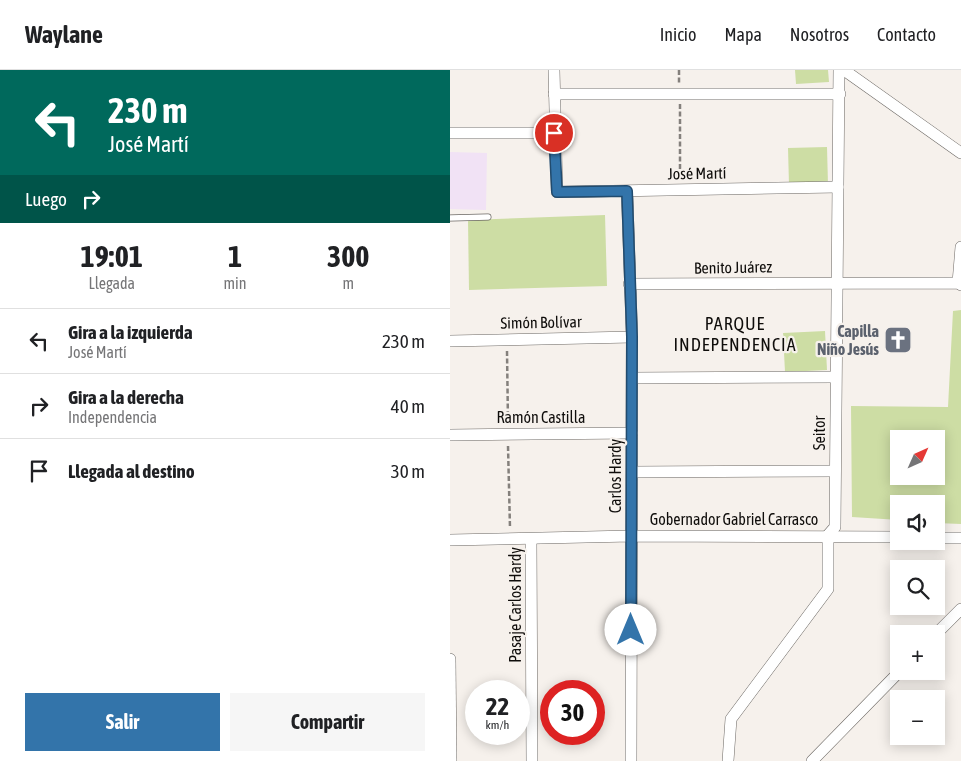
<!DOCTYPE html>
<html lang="es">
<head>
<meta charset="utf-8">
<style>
  :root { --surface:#fff; --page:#f6f6f6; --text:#202124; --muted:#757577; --line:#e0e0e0; --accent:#3374aa }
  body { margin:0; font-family:"Asap Condensed",sans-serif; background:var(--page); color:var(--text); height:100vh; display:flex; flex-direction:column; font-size:19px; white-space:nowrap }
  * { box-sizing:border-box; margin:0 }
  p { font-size:16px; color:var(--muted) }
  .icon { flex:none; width:28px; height:28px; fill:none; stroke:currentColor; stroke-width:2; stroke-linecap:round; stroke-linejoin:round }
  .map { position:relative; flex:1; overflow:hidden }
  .sheet { display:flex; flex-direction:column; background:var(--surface); width:450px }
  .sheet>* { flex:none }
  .banner { background:#00695c; color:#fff; overflow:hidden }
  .needle { width:32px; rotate:45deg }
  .tools { position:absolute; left:440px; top:360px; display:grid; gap:10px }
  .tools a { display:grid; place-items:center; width:55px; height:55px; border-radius:0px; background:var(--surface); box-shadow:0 2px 12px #0003; font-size:25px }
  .speed { position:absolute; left:15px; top:610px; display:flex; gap:10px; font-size:25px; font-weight:700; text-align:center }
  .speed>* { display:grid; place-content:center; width:65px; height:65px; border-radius:50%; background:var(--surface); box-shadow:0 2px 12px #0003; line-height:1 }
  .speed small { font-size:12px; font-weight:400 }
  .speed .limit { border:8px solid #d22; background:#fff; color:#111 }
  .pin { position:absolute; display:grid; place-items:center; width:42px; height:42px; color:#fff; margin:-21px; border:2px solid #fff; border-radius:50%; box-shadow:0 1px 5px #0007 }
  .me { position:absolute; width:55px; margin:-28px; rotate:0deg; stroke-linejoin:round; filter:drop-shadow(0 0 4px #0008) }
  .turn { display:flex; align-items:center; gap:18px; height:105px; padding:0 25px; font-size:22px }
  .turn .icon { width:65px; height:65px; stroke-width:2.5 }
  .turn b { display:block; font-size:35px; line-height:42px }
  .then { display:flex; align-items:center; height:48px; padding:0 25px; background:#0003; gap:10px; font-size:19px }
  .eta { display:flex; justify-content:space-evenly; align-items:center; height:85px; text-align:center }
  .eta b { font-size:30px; font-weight:700; line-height:35px }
  .action { display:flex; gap:10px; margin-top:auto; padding:10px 25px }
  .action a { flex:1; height:58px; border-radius:0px; background:var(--accent); color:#fff; font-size:20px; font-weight:700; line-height:58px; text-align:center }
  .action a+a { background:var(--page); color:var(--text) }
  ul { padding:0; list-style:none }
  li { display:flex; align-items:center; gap:15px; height:65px; padding:0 25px; border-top:1px solid var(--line) }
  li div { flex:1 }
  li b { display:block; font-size:19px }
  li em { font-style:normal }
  header { display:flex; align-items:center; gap:30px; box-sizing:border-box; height:70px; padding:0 25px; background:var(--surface); border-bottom:1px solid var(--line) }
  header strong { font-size:24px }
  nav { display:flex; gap:28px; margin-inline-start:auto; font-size:18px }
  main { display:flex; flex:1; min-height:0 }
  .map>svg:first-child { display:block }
  .education { fill:#f1e2f5 }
  .green { fill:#cddda4; fill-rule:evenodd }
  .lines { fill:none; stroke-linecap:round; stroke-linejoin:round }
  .lane-casing { stroke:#6c6864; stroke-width:7 }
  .street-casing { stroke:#6c6864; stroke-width:12 }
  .path { stroke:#84807c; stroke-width:2.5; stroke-dasharray:5 2.5; stroke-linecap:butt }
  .lane { stroke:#fff; stroke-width:5.5 }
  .street { stroke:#fff; stroke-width:11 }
  .route-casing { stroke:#214b6e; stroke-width:12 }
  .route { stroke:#3374aa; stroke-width:9 }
  .labels { text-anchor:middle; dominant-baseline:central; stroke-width:4.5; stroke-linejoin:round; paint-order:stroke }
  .street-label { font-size:16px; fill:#0f0d0b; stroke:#f6f1ec }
  .worship-label { font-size:16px; font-weight:bold; fill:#5b616d; stroke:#f6f1ec; text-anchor:end }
  .neighbourhood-label { font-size:18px; letter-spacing:1px; fill:#0f0d0b; stroke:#f6f1ec }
</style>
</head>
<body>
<header>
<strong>Waylane</strong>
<nav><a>Inicio</a><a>Mapa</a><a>Nosotros</a><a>Contacto</a></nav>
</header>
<main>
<section class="sheet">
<div class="banner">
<div class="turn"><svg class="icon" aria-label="left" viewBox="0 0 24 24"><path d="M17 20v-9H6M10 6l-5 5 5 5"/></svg><div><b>230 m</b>José Martí</div></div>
<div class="then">Luego<svg class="icon" aria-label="right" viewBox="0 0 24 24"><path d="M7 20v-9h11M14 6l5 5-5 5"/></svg></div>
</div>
<div class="eta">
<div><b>19:01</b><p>Llegada</p></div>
<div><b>1</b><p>min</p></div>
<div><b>300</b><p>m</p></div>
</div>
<ul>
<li><svg class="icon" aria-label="left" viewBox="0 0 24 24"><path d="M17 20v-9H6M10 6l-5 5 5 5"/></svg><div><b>Gira a la izquierda</b><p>José Martí</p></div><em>230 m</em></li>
<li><svg class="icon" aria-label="right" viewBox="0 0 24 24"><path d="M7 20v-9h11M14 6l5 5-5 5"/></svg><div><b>Gira a la derecha</b><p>Independencia</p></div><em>40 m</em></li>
<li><svg class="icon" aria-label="arrive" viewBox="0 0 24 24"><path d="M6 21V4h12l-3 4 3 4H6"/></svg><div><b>Llegada al destino</b></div><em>30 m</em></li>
</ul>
<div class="action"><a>Salir</a><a>Compartir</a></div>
</section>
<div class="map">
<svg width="511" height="691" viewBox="0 0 511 691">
  <rect width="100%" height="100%" fill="#f6f1ec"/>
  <path class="education" d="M0,82l37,1 -1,57 -36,-1z"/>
  <g class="green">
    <path d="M345,0h33l1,12 -33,2z"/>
    <path d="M377,77l1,38h-39l-1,-37z"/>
    <path d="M155,145l2,71 -138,4 -1,-70z"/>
    <path d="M511,240v214l-25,-1v-19h-37v16l-47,-3 -1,-111 97,1 5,-96zM449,369h37v37h-37z"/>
    <path d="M375,261l2,39 -42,2 -2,-39z"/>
  </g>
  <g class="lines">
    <defs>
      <path id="lane" d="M0,148l38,-1"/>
      <g id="street">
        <path d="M104,0l3,122 281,-5"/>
        <path d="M394,0l117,83"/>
        <path d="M104,24h286"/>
        <path d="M0,63h104"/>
        <path d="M177,121l5,146 -1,424"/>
        <path d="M508,213l3,-36"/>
        <path d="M179,214l329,-1 3,2"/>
        <path d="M0,271l182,-4"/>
        <path d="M182,308l203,-1"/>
        <path d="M0,365l182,-2"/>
        <path d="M182,402l203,-1"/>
        <path d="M486,468h25"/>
        <path d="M81,469l1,222"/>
        <path d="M0,470l181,-4 268,1"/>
        <path d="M486,564l25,-25"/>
        <path d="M0,589l1,102"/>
        <path d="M278,691l3,-42 97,-130v-54l7,-8 4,-457"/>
        <path d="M362,691l88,-90"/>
      </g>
    </defs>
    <use href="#lane" class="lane-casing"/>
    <use href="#street" class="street-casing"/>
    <g class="path">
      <path d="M229,0v13"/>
      <path d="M230,34v74"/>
      <path d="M57,281l1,72"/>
      <path d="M58,376l2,82"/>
    </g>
    <use href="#lane" class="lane"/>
    <use href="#street" class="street"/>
  </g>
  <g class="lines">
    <defs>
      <path id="route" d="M104,63l3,59 70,-1 5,146 -1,293"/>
    </defs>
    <use href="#route" class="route-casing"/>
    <use href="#route" class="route"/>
  </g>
  <defs>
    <symbol id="church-square" viewBox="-11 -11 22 22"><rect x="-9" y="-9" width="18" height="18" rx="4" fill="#6b7280" stroke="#f6f1ec"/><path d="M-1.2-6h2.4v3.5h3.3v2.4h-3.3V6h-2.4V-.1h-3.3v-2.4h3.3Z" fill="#fff"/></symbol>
  </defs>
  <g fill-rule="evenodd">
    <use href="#church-square" x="432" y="254" width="32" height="32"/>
  </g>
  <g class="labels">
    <g class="street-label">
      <text transform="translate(247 103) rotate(-1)">José Martí</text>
      <text transform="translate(283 197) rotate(-1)">Benito Juárez</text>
      <text transform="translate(91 252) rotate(-1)">Simón Bolívar</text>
      <text x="91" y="347">Ramón Castilla</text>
      <text transform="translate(369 363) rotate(-90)">Seitor</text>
      <text transform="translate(165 406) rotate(-90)">Carlos Hardy</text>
      <text x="284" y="449">Gobernador Gabriel Carrasco</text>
      <text transform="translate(65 535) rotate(-90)">Pasaje Carlos Hardy</text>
    </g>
    <g class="worship-label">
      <text x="429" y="261">Capilla<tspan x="429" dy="18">Niño Jesús</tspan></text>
    </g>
    <g class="neighbourhood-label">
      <text x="285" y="253">PARQUE<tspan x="285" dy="21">INDEPENDENCIA</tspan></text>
    </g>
  </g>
</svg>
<div class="tools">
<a><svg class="needle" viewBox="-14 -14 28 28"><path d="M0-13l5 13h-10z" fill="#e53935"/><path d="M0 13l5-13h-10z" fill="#757577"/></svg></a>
<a><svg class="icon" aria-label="sound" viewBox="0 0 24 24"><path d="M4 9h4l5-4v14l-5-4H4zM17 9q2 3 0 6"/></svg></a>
<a><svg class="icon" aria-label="search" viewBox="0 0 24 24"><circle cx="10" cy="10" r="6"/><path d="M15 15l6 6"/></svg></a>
<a>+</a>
<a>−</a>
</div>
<div class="speed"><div>22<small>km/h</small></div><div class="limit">30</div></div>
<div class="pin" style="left:104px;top:63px;background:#d93025"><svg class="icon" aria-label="arrive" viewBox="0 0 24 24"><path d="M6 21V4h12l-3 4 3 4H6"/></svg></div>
<svg class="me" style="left:181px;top:560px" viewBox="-20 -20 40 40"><circle r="19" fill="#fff"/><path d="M0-13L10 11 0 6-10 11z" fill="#3374aa"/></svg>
</div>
</main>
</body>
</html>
